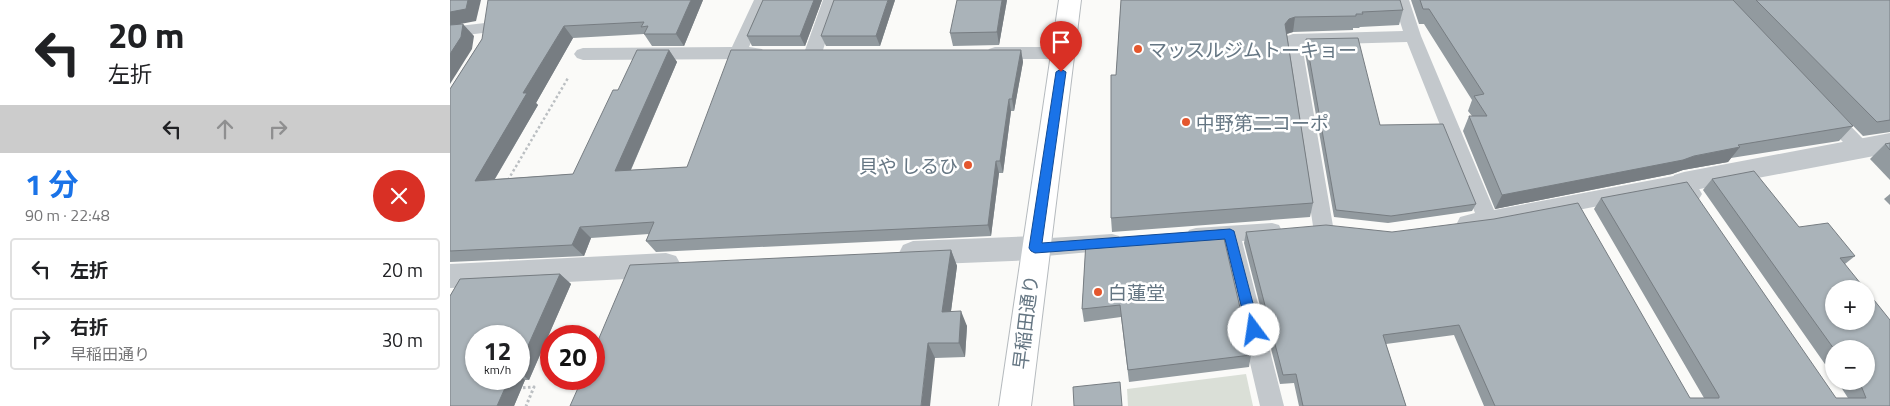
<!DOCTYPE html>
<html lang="ja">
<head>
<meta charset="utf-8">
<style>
  :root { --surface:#fff; --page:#f2f2f2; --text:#202124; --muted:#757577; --line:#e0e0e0; --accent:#1a73e8 }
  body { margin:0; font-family:"Titillium Web","Noto Sans JP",sans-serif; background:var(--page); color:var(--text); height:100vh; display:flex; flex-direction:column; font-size:19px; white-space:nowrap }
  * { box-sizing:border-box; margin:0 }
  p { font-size:16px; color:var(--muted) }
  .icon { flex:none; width:28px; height:28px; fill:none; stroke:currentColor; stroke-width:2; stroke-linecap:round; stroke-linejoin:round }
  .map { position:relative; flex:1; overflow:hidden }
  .side { display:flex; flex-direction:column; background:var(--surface); width:450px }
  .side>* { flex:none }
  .banner { background:#fff; color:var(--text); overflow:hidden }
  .controls { position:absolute; left:1375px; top:280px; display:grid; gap:10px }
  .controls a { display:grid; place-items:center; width:50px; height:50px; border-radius:50%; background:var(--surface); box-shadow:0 1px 4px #0004; font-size:25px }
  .speed { position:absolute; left:15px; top:325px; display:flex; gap:10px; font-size:25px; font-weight:700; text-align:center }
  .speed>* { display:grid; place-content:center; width:65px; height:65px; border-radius:50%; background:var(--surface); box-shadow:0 1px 4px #0004; line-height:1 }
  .speed small { font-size:12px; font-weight:400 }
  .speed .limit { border:8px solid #d22; background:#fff; color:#111 }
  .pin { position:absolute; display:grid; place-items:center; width:42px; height:42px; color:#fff; margin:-51px -21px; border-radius:50% 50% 50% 0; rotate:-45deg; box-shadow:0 0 5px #0007 }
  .pin .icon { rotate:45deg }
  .me { position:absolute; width:55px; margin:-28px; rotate:346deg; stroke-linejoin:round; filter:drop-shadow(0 0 4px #0008) }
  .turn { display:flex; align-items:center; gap:18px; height:105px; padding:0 25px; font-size:22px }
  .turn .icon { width:65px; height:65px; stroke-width:2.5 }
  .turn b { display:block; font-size:35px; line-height:42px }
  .lanes { display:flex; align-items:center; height:48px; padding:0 25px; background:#0003; justify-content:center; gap:25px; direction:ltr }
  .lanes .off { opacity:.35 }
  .round { display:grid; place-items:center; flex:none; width:52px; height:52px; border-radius:26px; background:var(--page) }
  .head { display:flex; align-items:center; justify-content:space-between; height:85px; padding:0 25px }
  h1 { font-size:30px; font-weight:700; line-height:38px; color:var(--accent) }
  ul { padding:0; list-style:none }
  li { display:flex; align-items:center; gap:15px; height:62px; margin:0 10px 8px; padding:0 15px; border:2px solid var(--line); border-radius:5px }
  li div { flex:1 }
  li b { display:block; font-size:19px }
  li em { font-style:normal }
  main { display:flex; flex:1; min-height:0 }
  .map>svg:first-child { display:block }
  .green { fill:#dadfd7 }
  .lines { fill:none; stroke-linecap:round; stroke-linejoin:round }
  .primary-casing { stroke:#b5babe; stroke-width:2 }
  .path-far1 { stroke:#bbbfc2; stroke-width:2.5; stroke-dasharray:2.5 2.5; stroke-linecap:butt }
  .path { stroke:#bbbfc2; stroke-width:3; stroke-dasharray:2.5 2.5; stroke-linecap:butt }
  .lane { fill:#c3c8cc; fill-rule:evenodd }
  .street { fill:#c3c8cc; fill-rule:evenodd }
  .primary { fill:#fff; fill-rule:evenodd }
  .wall { fill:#929a9f; fill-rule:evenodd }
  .shaded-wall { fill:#777d82 }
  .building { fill:#aab3b9; stroke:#777d82 }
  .route { fill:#1a73e8; stroke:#114b97 }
  .poi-dot { fill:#e4572e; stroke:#fff; stroke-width:2 }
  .labels { text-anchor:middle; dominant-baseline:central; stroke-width:5; stroke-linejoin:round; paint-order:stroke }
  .poi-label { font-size:19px; fill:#657683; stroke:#fff; text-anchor:start }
  .street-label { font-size:19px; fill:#657683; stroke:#fff }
</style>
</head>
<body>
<main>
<section class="side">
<div class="banner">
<div class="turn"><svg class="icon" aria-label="left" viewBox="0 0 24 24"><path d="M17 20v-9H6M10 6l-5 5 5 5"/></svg><div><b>20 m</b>左折</div></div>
<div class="lanes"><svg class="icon" aria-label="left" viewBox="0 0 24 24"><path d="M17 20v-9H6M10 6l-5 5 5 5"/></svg><svg class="icon off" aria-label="ahead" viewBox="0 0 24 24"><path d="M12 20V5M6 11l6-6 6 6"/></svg><svg class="icon off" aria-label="right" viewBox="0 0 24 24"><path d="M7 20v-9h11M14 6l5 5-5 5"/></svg></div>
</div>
<div class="head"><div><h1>1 分</h1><p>90 m · 22:48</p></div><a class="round" style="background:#d93025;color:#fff"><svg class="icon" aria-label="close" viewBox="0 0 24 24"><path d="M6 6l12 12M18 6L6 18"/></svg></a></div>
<ul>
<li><svg class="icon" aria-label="left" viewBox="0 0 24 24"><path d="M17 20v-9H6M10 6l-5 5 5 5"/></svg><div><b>左折</b></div><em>20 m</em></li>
<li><svg class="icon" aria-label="right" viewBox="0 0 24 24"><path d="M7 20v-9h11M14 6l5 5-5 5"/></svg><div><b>右折</b><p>早稲田通り</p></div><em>30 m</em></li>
</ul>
</section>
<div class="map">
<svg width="1440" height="406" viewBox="0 0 1440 406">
  <rect width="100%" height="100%" fill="#fafaf8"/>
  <path class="green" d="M796,374l7,32h-125l-1,-17z"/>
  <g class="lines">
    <defs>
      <path id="primary" d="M609,0h22l-50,406h-32z"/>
    </defs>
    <use href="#primary" class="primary-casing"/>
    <path class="path-far1" d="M58,180l60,-102"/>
    <path class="path" d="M68,388l16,-1 -8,19"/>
    <g class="lane">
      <path d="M304,0h16l-21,47 13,2 3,4 -3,4 -6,2 -173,1 -6,-2 -3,-4 3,-4 6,-2 149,-1z"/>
      <path d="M373,0h16l-17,53 -3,4 -6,2 -6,-2 -3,-4z"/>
      <path d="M943,0h16l12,36 73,174 190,-36c9,3 13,11 18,20l-3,5c-11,4 -14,0 -20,-9l-191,38 -21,3 -7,-2 -3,-6 3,-6 15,-4 -68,-171 -105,3 31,181 -3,6 -7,2 -7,-2 -3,-6 -28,-186 2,-4 6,-2 110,-3z"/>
      <path d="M35,23l6,1 2,4 -2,4 -41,5v-10z"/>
      <path d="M545,47h68l6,2 3,4 -3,4 -6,2h-68l-6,-2 -3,-4 3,-4z"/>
      <path d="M1377,106l6,2 34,35 2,5 -2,5 -7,2 -7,-2 -32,-35 -3,-5 3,-5z"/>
      <path d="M822,223l7,2 3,6 -3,6 -7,2 -30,2 42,165h-24l-38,-163 -26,1 -7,-2 -3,-6 3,-6 7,-2z"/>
      <path d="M662,234l7,2 3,6 -3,6 -7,2 -77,7 -7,-3 -3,-6 3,-6 7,-3z"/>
    </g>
    <g class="street">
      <path d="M1440,133v20l-206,39 -10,-3 -3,-7 3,-7 10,-3z"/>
      <path d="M585,236l10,4 4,8 -4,8 -10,4 -122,5 -10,-4 -4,-8 4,-8 10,-4z"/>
      <path d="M216,253l10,3 5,9 -5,9 -10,3 -216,11v-24z"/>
    </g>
    <use href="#primary" class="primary"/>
  </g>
  <g class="wall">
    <path d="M253,0l-19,46h-32l-8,-12 -71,4 -37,65 2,2 -43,74 78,-5 45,-84 51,-40 8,12 -46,108 56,-3 334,-117 2,12 -9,49h-3l-8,62h-4l-8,63 -335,16 -10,-11 3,-7 -58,4 -7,18 -134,6v-173l32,-50z"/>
    <path d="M313,0h59l-17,46h-53l-5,-10z"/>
    <path d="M445,0l-15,46h-54l-5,-10z"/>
    <path d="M557,0l-8,45 -46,1 -3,-13z"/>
    <path d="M671,0l282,10 -4,15 -39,2 -1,1h-6v2l-60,2 -6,2 26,169 -3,14 -198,15 -1,-14 5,-143z"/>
    <path d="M961,0h479v132l-27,4 -39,-40 29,30 -14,15 -108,17 -3,4 -45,8 -11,4 -177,35 -32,-78 6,-15h3l-4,-5 4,-11 -48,-76h-5z"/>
    <path d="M856,39l74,86 96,79 -4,7 -84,12 -54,-6 -30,-170z"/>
    <path d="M1440,143v37l-20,-21 15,-15z"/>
    <path d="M1262,179l87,48 56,29 -10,8 45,142h-406l-30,-71 -68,9 20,62h-107l-5,-23 -14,1 -36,-141 2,-11 444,166h14l-110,-189 7,-11 235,200h12l-11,-17h29l-32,-32v28l-131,-187z"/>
    <path d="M1440,194v11l-6,-6z"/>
    <path d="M636,241l165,114 -2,12 -120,15 -8,-65 -37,5 -2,-13z"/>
    <path d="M501,250l6,16 -6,45 16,15 -2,31 -30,1 -365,48z"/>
    <path d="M110,274l11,10 -42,96h-4l-11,26h-64v-110l10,-17zM26,336h43v43h-43z"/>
  </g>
  <g class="shaded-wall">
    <path d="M18,0h13l-5,21 -26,5v-14z"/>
    <path d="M241,0h12l-19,46 -8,-12z"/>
    <path d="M364,0h8l-17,46 -5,-10z"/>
    <path d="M438,0h7l-15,46 -4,-10z"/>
    <path d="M552,0h5l-8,45 -2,-13z"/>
    <path d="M845,17l-2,15 -7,2 -1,-10 4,-5z"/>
    <path d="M13,24l11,12 -2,13 -22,35v-30z"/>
    <path d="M114,26l9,12 -37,65 2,2 -51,87 -12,-11 48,-88z"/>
    <path d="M219,50l8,12 -52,121 -10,-12z"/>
    <path d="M571,50l2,12 -9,49 -2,-12z"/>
    <path d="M559,99l2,12 -8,62 -3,-12z"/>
    <path d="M1290,147l-12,15 -45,8 -11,4 -177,35 7,-14z"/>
    <path d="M546,161l3,12 -8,63 -3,-11z"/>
    <path d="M130,227l11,11 -7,18 -12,-11z"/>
    <path d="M501,250l6,16 -8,60 -7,-14z"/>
    <path d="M110,274l11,10 -42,96 -10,-8v-6z"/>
    <path d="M511,311l6,15 -2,31 -6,-14z"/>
    <path d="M478,343l7,15 -5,48h-9z"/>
    <path d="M69,375l6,5 -11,26h-17l12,-27h10z"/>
  </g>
  <g class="building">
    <path d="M0,0h18l-2,9 -16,3z"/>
    <path d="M38,0h203l-15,34h-32l4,-8 -7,1 3,-5 -80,4 -41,67h4l-52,88 98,-7 40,-84h5l19,-40h32l-54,121 72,-4 44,-117h290l-9,49h-3l-9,62h-4l-8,64 -342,16 8,-19 -74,5 -8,18 -122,6v-162l32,-50z"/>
    <path d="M313,0h51l-14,36h-53z"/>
    <path d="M384,0h54l-12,36h-55z"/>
    <path d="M507,0h45l-5,32 -47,1z"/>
    <path d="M671,0h279l3,10 -41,2 1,2h-7v2l-61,1 -6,2 -4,5 28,179 -202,15v-143h5z"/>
    <path d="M970,0h313l120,126 -115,19 2,2 -46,9 -11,4 -181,35 -33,-79h18l-13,-20 10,-2 -55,-85h-6z"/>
    <path d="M1306,0h134v120l-13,2z"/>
    <path d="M13,24l-2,13 -11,17v-29z"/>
    <path d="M908,38l22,87 63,-1 33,80 -85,12 -55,-6 -30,-171z"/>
    <path d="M1440,143v7l-5,-6z"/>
    <path d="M1304,171l45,56 29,-4 27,33 -15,2 25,31h-31v32h32v-31l24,30v86h-395l-36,-81 -76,10 23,71h-103l-7,-32 -13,1 -37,-143 80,-7 66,7 102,-13 84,-16 112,195h29v-2l-118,-198 86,-16 149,216h30l-4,-10 -5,-7h9v-32h-32l-122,-170z"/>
    <path d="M772,230l29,125 -123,15 -8,-65 -38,4 4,-68z"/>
    <path d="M501,250l-9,62 19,-1 -2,32h-31l-7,63h-351l12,-27h12v-29l36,-85z"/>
    <path d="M110,274l-41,92v-30h-43v43h33l-12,27h-47v-110l10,-17z"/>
    <path d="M670,382l2,24h-48l-1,-19z"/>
  </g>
  <path class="route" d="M611,69l5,3 -24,171 188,-14 4,2 26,99 -2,4 -4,1 -5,-1 -2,-4 -22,-91 -190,14 -4,-2 -2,-3 27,-176z"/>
  <g class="poi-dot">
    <circle cx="688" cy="49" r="5"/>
    <circle cx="736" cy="122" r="5"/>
    <circle cx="518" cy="165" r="5"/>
    <circle cx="648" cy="292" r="5"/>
  </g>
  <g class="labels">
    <g class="poi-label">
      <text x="698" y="49">マッスルジムトーキョー</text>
      <text x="746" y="122">中野第二コーポ</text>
      <text x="508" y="165" text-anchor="end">貝や しるひ</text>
      <text x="658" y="292">白蓮堂</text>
    </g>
    <g class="street-label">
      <text transform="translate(575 322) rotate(-83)">早稲田通り</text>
    </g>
  </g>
</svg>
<div class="controls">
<a>+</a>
<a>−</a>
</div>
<div class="speed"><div>12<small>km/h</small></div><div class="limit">20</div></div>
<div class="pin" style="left:611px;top:72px;background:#d93025"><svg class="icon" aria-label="arrive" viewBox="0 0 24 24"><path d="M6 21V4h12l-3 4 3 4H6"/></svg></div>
<svg class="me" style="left:804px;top:330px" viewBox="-20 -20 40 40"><circle r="19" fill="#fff"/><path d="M0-13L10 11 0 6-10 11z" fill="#1a73e8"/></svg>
</div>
</main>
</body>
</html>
